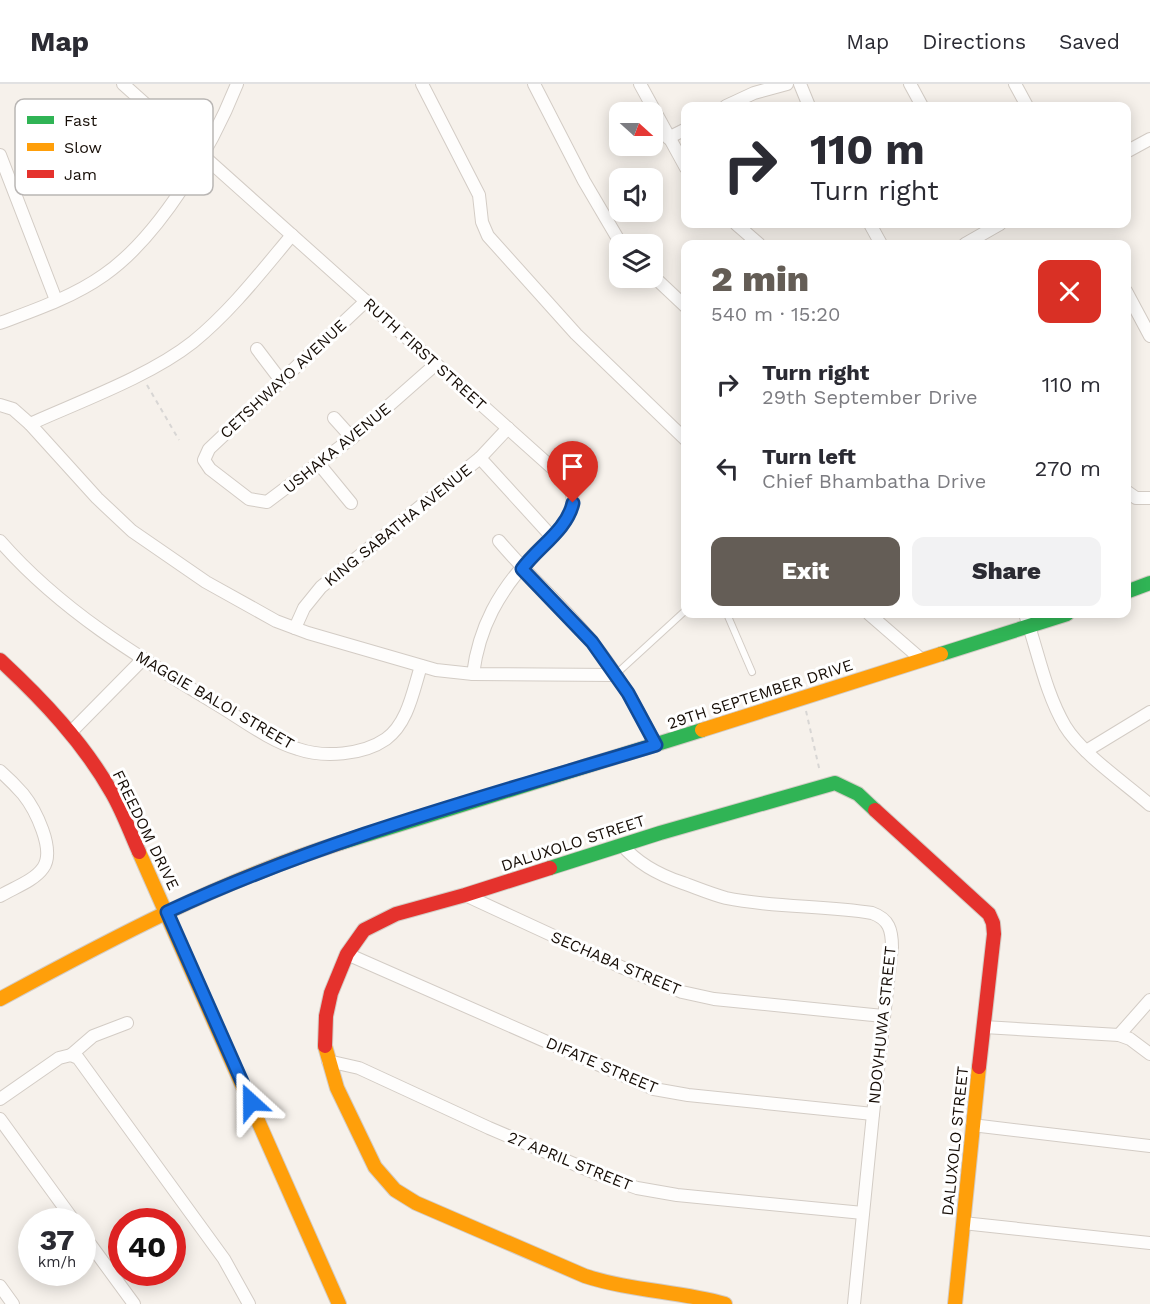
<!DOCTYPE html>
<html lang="en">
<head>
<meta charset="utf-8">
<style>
  :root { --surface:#fff; --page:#f2f2f3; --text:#2b2b33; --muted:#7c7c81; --line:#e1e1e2; --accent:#645d56 }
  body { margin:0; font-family:"Work Sans",sans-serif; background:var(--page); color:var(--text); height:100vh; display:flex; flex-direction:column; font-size:22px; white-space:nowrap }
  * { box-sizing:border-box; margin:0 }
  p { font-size:20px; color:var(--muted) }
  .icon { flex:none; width:33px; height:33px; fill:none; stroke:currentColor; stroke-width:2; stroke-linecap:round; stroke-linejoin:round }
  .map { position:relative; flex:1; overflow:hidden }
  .panel { position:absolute; left:681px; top:156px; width:450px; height:378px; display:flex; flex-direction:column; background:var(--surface); border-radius:12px; box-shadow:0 3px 15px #0003 }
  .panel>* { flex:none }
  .guide { position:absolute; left:681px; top:18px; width:450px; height:126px; border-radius:12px; box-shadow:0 3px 15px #0003; background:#fff; color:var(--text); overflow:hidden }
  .needle { width:39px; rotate:111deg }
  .controls { position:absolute; left:609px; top:18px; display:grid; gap:12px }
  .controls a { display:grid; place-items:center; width:54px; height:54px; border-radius:12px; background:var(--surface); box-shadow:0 3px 15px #0003; font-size:30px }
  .speed { position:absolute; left:18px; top:1124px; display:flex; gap:12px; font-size:30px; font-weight:700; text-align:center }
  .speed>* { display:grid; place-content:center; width:78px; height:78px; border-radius:50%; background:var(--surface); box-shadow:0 3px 15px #0003; line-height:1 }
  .speed small { font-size:15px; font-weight:400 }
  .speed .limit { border:9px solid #d22; background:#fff; color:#111 }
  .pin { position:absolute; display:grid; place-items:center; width:51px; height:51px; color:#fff; margin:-62px -26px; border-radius:50% 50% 50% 0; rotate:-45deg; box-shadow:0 0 6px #0007 }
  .pin .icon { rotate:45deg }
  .me { position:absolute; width:66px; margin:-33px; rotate:336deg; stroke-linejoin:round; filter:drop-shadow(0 0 4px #0008) }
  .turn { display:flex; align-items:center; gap:21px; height:126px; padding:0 30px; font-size:27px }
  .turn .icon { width:78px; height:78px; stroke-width:2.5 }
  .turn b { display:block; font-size:42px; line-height:51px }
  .round { display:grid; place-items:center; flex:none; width:63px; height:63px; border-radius:12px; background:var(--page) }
  .summary { display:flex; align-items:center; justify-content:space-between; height:102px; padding:0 30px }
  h1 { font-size:36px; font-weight:800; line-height:45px; color:var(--accent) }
  .button { display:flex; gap:12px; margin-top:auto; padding:12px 30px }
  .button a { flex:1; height:69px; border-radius:12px; background:var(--accent); color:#fff; font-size:24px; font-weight:800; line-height:69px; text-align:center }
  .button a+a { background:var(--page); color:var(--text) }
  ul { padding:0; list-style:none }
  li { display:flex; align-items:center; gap:18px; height:84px; padding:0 30px }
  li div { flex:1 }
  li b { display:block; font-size:22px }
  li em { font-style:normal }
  header { display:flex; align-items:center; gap:36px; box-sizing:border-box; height:84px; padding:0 30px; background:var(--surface); border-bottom:2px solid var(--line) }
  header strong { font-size:28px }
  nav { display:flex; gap:33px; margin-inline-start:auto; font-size:21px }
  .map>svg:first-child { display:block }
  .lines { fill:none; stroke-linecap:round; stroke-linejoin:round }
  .lane-casing { stroke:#d3ccc5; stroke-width:8 }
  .street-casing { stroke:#d3ccc5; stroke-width:14 }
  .fast-casing { stroke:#d3ccc5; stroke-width:16 }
  .slow-casing { stroke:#d3ccc5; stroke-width:16 }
  .jam-casing { stroke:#d3ccc5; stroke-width:16 }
  .path { stroke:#d8d6d4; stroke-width:2; stroke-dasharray:4.5 4.5; stroke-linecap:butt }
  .lane { stroke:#fefdfc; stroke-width:6 }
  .street { stroke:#fefdfc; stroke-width:12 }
  .fast { stroke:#30b455; stroke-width:14 }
  .slow { stroke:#ff9f0a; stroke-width:14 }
  .jam { stroke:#e5322d; stroke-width:14 }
  .route-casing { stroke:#114b97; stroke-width:15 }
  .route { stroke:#1a73e8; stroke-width:10 }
  .labels { text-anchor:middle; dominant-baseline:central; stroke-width:6; stroke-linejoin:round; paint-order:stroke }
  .street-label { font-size:16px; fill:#160d06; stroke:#fff }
  .key { fill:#fff; stroke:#b9b6b4; stroke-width:1.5 }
  .key-label { font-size:16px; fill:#160d06 }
</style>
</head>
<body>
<header>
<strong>Map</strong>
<nav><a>Map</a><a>Directions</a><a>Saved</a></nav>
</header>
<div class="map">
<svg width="1150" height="1220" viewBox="0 0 1150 1220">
  <rect width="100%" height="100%" fill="#f6f1eb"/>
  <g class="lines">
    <defs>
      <g id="lane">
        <path d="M727,530l25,58"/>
        <path d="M615,591l71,-65"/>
      </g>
      <g id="street">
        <path d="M123,0l436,390c9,9 16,19 13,32 -5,21 -27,36 -40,50 -33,35 -53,71 -59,118"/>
        <path d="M422,0l57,111 3,27 6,14 88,98 110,106"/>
        <path d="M534,0l50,97 37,63"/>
        <path d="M640,0l46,84"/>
        <path d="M800,0l9,22"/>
        <path d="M910,0l12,22"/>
        <path d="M1015,0l12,22"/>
        <path d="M726,22l28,-13 33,-9"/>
        <path d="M668,54l18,-9"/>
        <path d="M1126,68l24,-13"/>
        <path d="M0,71l56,145"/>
        <path d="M736,140l23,20"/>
        <path d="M870,140l11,20"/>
        <path d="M965,160l35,-20"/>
        <path d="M652,191l34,32"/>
        <path d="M1126,207l24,45"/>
        <path d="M366,217l-157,148 -5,11 6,9 39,30 18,3 85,-64 84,-74"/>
        <path d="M0,239c35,-13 73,-26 104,-48 56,-39 108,-128 133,-191"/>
        <path d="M257,265l25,33"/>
        <path d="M0,321l13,4 17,15 67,74 35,33 74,51 70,39 32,12 128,37 37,4 142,1"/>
        <path d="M334,334l18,20"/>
        <path d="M30,340c51,-23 120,-48 163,-82 38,-31 68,-70 99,-107"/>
        <path d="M480,374l72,79"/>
        <path d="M319,380l32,39"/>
        <path d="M1126,407l10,7h14"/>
        <path d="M0,457c61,70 140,117 218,164 25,15 52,36 80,44 26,9 65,6 88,-10 22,-16 27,-48 35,-73"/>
        <path d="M499,457c30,36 66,66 94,102 25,31 45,66 63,102"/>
        <path d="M869,530l53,46"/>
        <path d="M1025,530c13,37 20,78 40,112 17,28 60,57 85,79"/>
        <path d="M295,544l9,-20 17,-21 159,-129 28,-30"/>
        <path d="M71,648l72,-73"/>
        <path d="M1086,667l64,-39"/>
        <path d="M0,687c8,7 16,15 23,23 12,15 33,56 20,74 -9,13 -30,20 -43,28"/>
        <path d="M622,761c16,19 37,30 61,38 14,5 28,11 43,15 48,10 98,7 146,15 17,6 20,17 20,34l-19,167 -19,190"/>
        <path d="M465,811l156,72 61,25 32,7 169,17"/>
        <path d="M347,870l307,135 34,6 185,19"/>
        <path d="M984,943l135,8 11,4 20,15"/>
        <path d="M1119,951l31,-35"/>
        <path d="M71,971l22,-19 34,-13"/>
        <path d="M328,977l31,7 130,60 111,47 37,13 40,7 186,18"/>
        <path d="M0,1015l59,-41 12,-3 7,3 146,201 25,45"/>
        <path d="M0,1035l74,102"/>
        <path d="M972,1041l178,21"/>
        <path d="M963,1139l187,20"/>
        <path d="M82,1149l52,71"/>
        <path d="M0,1202l13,18"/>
      </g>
      <g id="fast">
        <path d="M1126,508l24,-9"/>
        <path d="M941,570l126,-40"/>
        <path d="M340,759l362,-113"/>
        <path d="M550,784l110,-35 175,-50 23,11 17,16"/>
      </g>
      <g id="slow">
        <path d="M702,646l239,-76"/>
        <path d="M139,768l200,452"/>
        <path d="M0,915c109,-59 221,-119 340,-156"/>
        <path d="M325,962l12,42 38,79 20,23 21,13 169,73c46,15 94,15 140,28"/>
        <path d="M955,1220l24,-237"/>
      </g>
      <g id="jam">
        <path d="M0,576c43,40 83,82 112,133 11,19 18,39 27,59"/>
        <path d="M875,726l114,104 4,9 1,11 -15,133"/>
        <path d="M325,962l1,-30 5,-23 16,-39 17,-24 32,-16 69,-19 85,-27"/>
      </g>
    </defs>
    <use href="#lane" class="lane-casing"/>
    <use href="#street" class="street-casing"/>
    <use href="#fast" class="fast-casing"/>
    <use href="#slow" class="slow-casing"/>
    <use href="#jam" class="jam-casing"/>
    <g class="path">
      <path d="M147,301l32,55"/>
      <path d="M806,627l14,61"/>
    </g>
    <use href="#lane" class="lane"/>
    <use href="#street" class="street"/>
    <use href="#fast" class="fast"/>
    <use href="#slow" class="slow"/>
    <use href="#jam" class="jam"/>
  </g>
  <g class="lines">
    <defs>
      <path id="route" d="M251,1018l-84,-190c156,-73 324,-117 489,-167l-28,-52 -36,-51 -70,-73c16,-22 45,-39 51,-66"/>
    </defs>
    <use href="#route" class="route-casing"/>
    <use href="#route" class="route"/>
  </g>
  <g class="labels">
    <g class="street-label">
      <text transform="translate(425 270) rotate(42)">RUTH FIRST STREET</text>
      <text transform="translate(283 295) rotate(-43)">CETSHWAYO AVENUE</text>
      <text transform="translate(337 364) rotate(-39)">USHAKA AVENUE</text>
      <text transform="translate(398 441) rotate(-39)">KING SABATHA AVENUE</text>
      <text transform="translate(760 610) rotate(-18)">29TH SEPTEMBER DRIVE</text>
      <text transform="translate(215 616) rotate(30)">MAGGIE BALOI STREET</text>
      <text transform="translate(146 746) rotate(64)">FREEDOM DRIVE</text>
      <text transform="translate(573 759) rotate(-18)">DALUXOLO STREET</text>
      <text transform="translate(616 879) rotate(23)">SECHABA STREET</text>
      <text transform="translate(882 941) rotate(-84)">NDOVHUWA STREET</text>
      <text transform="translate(602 981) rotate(23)">DIFATE STREET</text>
      <text transform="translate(955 1057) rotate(-84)">DALUXOLO STREET</text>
      <text transform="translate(570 1077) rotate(22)">27 APRIL STREET</text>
    </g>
  </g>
  <rect x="15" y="15" width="198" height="96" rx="9" class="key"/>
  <rect x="27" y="32" width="27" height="8" fill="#30b455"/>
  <rect x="27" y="59" width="27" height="8" fill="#ff9f0a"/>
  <rect x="27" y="86" width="27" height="8" fill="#e5322d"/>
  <g class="key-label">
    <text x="64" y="42">Fast</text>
    <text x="64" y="69">Slow</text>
    <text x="64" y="96">Jam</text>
  </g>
</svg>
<div class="controls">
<a><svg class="needle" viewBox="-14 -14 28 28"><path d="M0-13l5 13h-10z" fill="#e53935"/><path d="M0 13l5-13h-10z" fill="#7c7c81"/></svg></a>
<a><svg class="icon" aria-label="sound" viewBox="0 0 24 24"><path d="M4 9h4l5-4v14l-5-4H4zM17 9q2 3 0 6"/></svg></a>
<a><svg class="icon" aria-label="layers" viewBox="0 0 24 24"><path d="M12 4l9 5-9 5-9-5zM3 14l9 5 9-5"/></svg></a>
</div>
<div class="speed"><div>37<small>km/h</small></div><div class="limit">40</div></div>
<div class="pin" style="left:573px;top:419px;background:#d93025"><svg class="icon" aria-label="arrive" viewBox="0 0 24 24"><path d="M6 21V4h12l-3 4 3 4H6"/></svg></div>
<svg class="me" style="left:251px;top:1018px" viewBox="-20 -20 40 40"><path d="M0-17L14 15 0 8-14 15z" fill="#1a73e8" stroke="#fff" stroke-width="4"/></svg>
<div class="guide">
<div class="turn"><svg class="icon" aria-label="right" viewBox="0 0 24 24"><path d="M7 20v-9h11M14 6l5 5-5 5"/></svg><div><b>110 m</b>Turn right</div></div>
</div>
<section class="panel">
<div class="summary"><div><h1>2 min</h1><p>540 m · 15:20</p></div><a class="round" style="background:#d93025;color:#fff"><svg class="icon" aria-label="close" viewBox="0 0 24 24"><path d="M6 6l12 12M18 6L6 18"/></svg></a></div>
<ul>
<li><svg class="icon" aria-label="right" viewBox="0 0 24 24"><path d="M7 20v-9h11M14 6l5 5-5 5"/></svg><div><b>Turn right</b><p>29th September Drive</p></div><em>110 m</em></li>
<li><svg class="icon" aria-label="left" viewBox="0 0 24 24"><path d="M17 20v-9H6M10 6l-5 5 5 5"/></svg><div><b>Turn left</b><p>Chief Bhambatha Drive</p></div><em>270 m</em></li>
</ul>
<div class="button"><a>Exit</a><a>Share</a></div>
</section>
</div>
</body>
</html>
